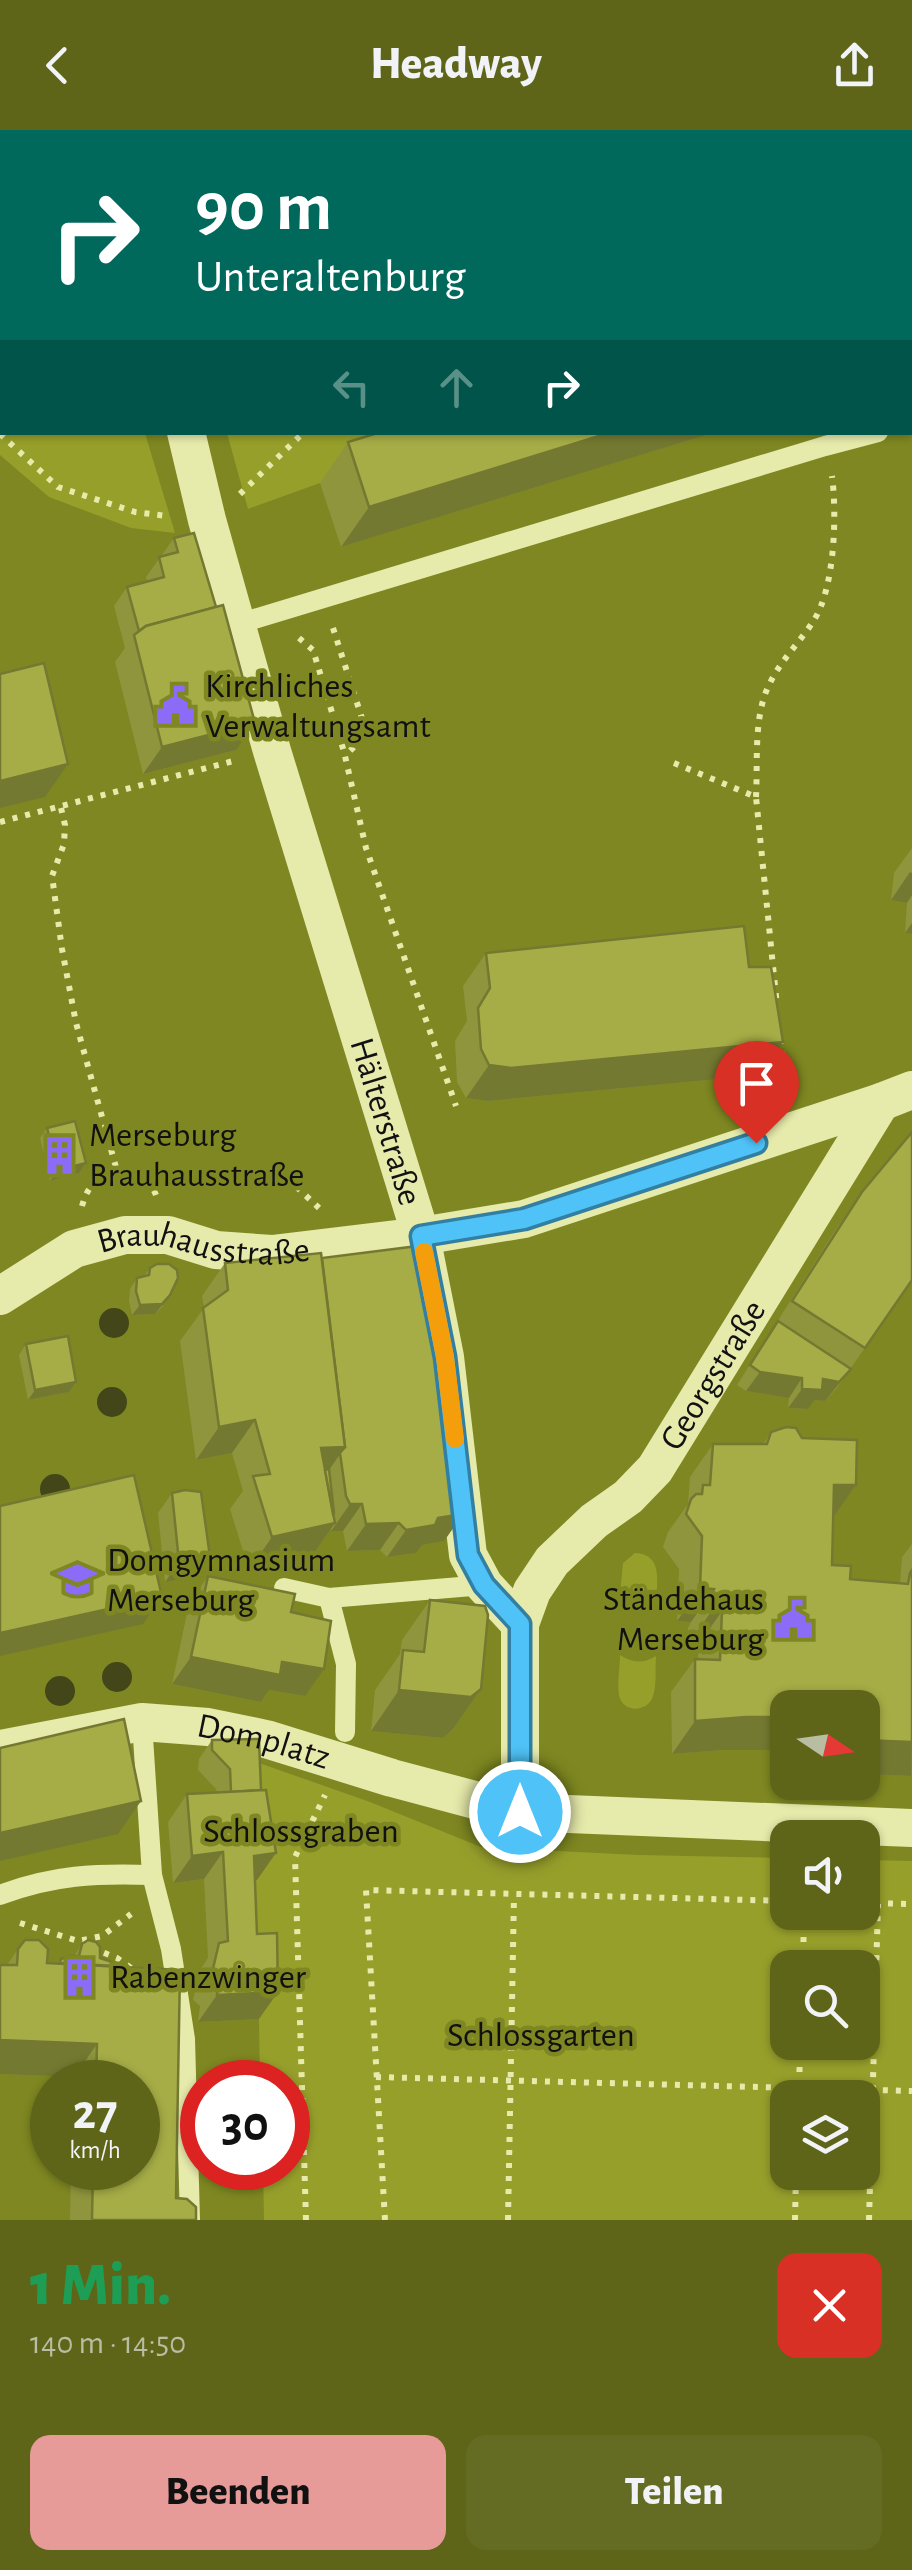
<!DOCTYPE html>
<html lang="de">
<head>
<meta charset="utf-8">
<style>
  :root { --surface:#5e6519; --page:#646b22; --text:#f1f3f6; --muted:#b9bda2; --accent:#e69b98 }
  body { margin:0; font-family:"Alegreya Sans",sans-serif; background:var(--page); color:var(--text); height:100vh; display:flex; flex-direction:column; font-size:38px; white-space:nowrap }
  * { box-sizing:border-box; margin:0 }
  p { font-size:32px; color:var(--muted) }
  .icon { flex:none; width:55px; height:55px; fill:none; stroke:currentColor; stroke-width:2; stroke-linecap:round; stroke-linejoin:round }
  .map { position:relative; height:2090px; overflow:hidden }
  .sheet { display:flex; flex-direction:column; background:var(--surface); flex:1 }
  .sheet>* { flex:none }
  .banner { position:absolute; left:0px; top:0px; width:912px; height:305px; box-shadow:0 2px 8px #0004; background:#00695c; color:#fff; overflow:hidden }
  .needle { width:65px; rotate:103deg }
  .tools { position:absolute; left:770px; top:1560px; display:grid; gap:20px }
  .tools a { display:grid; place-items:center; width:110px; height:110px; border-radius:20px; background:var(--surface); box-shadow:0 2px 8px #0004; font-size:50px }
  .speed { position:absolute; left:30px; top:1930px; display:flex; gap:20px; font-size:50px; font-weight:700; text-align:center }
  .speed>* { display:grid; place-content:center; width:130px; height:130px; border-radius:50%; background:var(--surface); box-shadow:0 2px 8px #0004; line-height:1 }
  .speed small { font-size:25px; font-weight:400 }
  .speed .limit { border:15px solid #d22; background:#fff; color:#111 }
  .pin { position:absolute; display:grid; place-items:center; width:85px; height:85px; color:#fff; margin:-102px -42px; border-radius:50% 50% 50% 0; rotate:-45deg; box-shadow:0 0 10px #0007 }
  .pin .icon { rotate:45deg }
  .me { position:absolute; width:110px; margin:-55px; rotate:0deg; stroke-linejoin:round; filter:drop-shadow(0 0 8px #0008) }
  .turn { display:flex; align-items:center; gap:35px; height:210px; padding:0 30px; font-size:45px }
  .turn .icon { width:130px; height:130px; stroke-width:2.5 }
  .turn b { display:block; font-size:70px; line-height:85px }
  .lanes { display:flex; align-items:center; height:95px; padding:0 30px; background:#0003; justify-content:center; gap:50px; direction:ltr }
  .lanes .off { opacity:.35 }
  .round { display:grid; place-items:center; flex:none; width:105px; height:105px; border-radius:20px; background:var(--page) }
  .head { display:flex; align-items:center; justify-content:space-between; height:170px; padding:0 30px }
  h1 { font-size:60px; font-weight:800; line-height:75px; color:#1e9e55 }
  .button { display:flex; gap:20px; margin-top:auto; padding:20px 30px }
  .button a { flex:1; height:115px; border-radius:20px; background:var(--accent); color:#111; font-size:40px; font-weight:800; line-height:115px; text-align:center }
  .button a+a { background:var(--page); color:var(--text) }
  header { display:flex; justify-content:space-between; align-items:center; height:130px; padding:0 30px; background:var(--surface); font-size:45px; font-weight:800 }
  .map>svg:first-child { display:block }
  .green { fill:#979f2b; fill-rule:evenodd }
  .lines { fill:none; stroke-linecap:round; stroke-linejoin:round }
  .path { stroke:#e6eaab; stroke-width:6; stroke-dasharray:5 8; stroke-linecap:butt }
  .lane { stroke:#e6eaab; stroke-width:20 }
  .street { stroke:#e6eaab; stroke-width:38 }
  .tree { fill:#424618 }
  .wall { fill:#8f953c }
  .shaded-wall { fill:#747931 }
  .building { fill:#a6ad46; stroke:#747931; stroke-width:2.5 }
  .route-casing { stroke:#337fa1; stroke-width:25 }
  .route { stroke:#4fc3f7; stroke-width:18 }
  .slow { stroke:#f59e0b; stroke-width:18 }
  .labels { text-anchor:middle; dominant-baseline:central; stroke-width:9; stroke-linejoin:round; paint-order:stroke }
  .poi-label { font-size:35px; fill:#111; stroke:#7e8721; text-anchor:start }
  .street-label { font-size:35px; fill:#111; stroke:#7e8721 }
  .park-label { font-size:35px; fill:#111; stroke:#7e8721 }
</style>
</head>
<body>
<header><svg class="icon" aria-label="back" viewBox="0 0 24 24"><path d="M15 5l-7 7 7 7"/></svg>Headway<svg class="icon" aria-label="share" viewBox="0 0 24 24"><path d="M12 15V3M7 8l5-5 5 5M5 13v7h14v-7"/></svg></header>
<div class="map">
<svg width="912" height="2090" viewBox="0 0 912 2090">
  <rect width="100%" height="100%" fill="#7e8721"/>
  <g class="green">
    <path d="M0,101l2,3v198l143,1 30,100 -44,-5 -82,-31 -49,-42z"/>
    <path d="M227,303h260l-167,50 -72,26z"/>
    <path d="M635,1423c30,1 21,33 21,54 -13,-9 -23,-9 -37,-2l4,-42z"/>
    <path d="M620,1525c12,8 23,9 36,1 -1,12 1,28 -3,40 -5,17 -31,17 -34,-1 -2,-12 1,-28 1,-40z"/>
    <path d="M245,1628l125,44 111,45 157,8 149,3 1,54h74l1,-52 49,1v359h-648l-1,-52h25v-86h-28l-2,-121 -7,-80 6,-2zM788,1838h74v74h-74zM788,1968h74v74h-74z"/>
  </g>
  <g class="lines">
    <g class="path">
      <path d="M0,304l58,53 77,25 32,4"/>
      <path d="M240,364l64,-62"/>
      <path d="M333,498l34,106 -22,22 21,92 90,258"/>
      <path d="M299,508l14,12 32,105"/>
      <path d="M674,633l82,34 21,209"/>
      <path d="M756,667c2,-36 -3,-82 14,-114 11,-23 31,-42 44,-63 21,-33 23,-106 18,-144"/>
      <path d="M61,678l4,17 -1,19 -12,32 10,73 14,74 41,148c16,4 33,8 39,24"/>
      <path d="M0,692l237,-62"/>
      <path d="M780,909l6,52"/>
      <path d="M287,1048l32,30"/>
      <path d="M82,1076c6,-21 15,-29 35,-35"/>
      <path d="M862,1773l50,1"/>
      <path d="M20,1793l58,18 24,-5 29,-22"/>
      <path d="M92,1818l25,10 17,12"/>
      <path d="M803,1838l1,-56"/>
      <path d="M376,1947l536,14"/>
      <path d="M799,1968l1,-56"/>
      <path d="M306,2090l-11,-363 30,-62"/>
      <path d="M385,2090l-19,-330 422,11"/>
      <path d="M508,2090l6,-325"/>
      <path d="M795,2090l1,-48"/>
      <path d="M869,2090l9,-316"/>
    </g>
    <g class="lane">
      <path d="M910,294h2"/>
      <path d="M238,494l587,-178 53,-14"/>
      <path d="M284,1458l45,10 155,-13"/>
      <path d="M329,1468l17,66 -1,68"/>
      <path d="M142,1592l10,153 19,74 14,90 5,181"/>
      <path d="M0,1765c52,-20 97,-22 152,-20"/>
    </g>
    <g class="street">
      <path d="M90,0v2"/>
      <path id="s1" d="M186,302l21,88 65,231 149,485 24,121 23,198 16,30 36,39v188"/>
      <path id="s2" d="M0,1166l74,-47 51,-14h43l48,15 56,4 149,-18 103,-17 357,-117 31,-12"/>
      <path id="s3" d="M520,1494l12,-33 20,-30 42,-40 34,-24 27,-28 226,-367"/>
      <path id="s4" d="M0,1619l142,-27 66,5 58,12 126,39 128,34 392,16"/>
    </g>
  </g>
  <g class="tree">
    <circle cx="114" cy="1193" r="15"/>
    <circle cx="112" cy="1272" r="15"/>
    <circle cx="55" cy="1359" r="15"/>
    <circle cx="117" cy="1547" r="15"/>
    <circle cx="60" cy="1561" r="15"/>
  </g>
  <g class="wall">
    <path d="M0,0l2,2v71l-2,-1z"/>
    <rect x="150" y="0" width="117" height="2"/>
    <path d="M381,302h335l-375,115 -21,-64 28,-41z"/>
    <path d="M174,408l62,212 -93,24 -28,-112 10,-14 -11,-42 13,-19 20,-5 -1,-5z"/>
    <path d="M912,718v86l-7,-1 2,-30 -16,-3 3,-27z"/>
    <path d="M486,823l274,122 -272,26 -22,-3 -9,-16 -2,-41 12,-20 -4,-35z"/>
    <path d="M47,998l39,35 -7,10 -29,8 -10,-43z"/>
    <path d="M862,1062l50,88 -75,108 -12,13 -10,-1 -7,9 -20,-1 1,-10 -43,-7 -9,-6 97,-153z"/>
    <path d="M322,1128l141,256 -19,27 -22,4 -6,8 -29,4 -7,-7 -33,1 -4,-20 -13,-1 -18,26 -63,14 -19,-61 13,-18 -11,-38 -36,7 -16,-119 24,-33 -2,-12 23,-33z"/>
    <path d="M150,1138l13,38 -8,8 -23,1 -3,-14 1,-12 7,-11 7,-2z"/>
    <path d="M26,1214l50,38 -7,10 -41,8 -9,-45z"/>
    <path d="M771,1302l31,6 54,47 -23,33 -1,47 18,14 50,4 2,-26 10,-13 -1,232 -49,-2v-66h-74v62h-7l-5,-4v-16h-53l-51,4 -1,-62 24,-33h3l1,-15 -9,-2 -3,-5 1,-9 3,-6 -14,-1 2,-52 -16,-22 5,-15 20,-28 2,-27 23,-33h50z"/>
    <path d="M172,1363l38,64 -14,20 -31,5 -7,-69z"/>
    <path d="M208,1446l83,36 14,84 -36,-6 -8,12 -89,-18 17,-80z"/>
    <path d="M430,1470l51,89 -28,40 -10,9 -72,-7 4,-41 25,-36 2,-14z"/>
    <path d="M259,1609l-2,141h-2l4,139 -61,3 2,-16 -7,-6 7,-30 8,-12 -4,-79 -31,4 -5,-61 19,-28 30,-1 -1,-4 -18,-19 1,-11 13,-19z"/>
    <path d="M82,1814l18,14 76,240 20,22h-126l1,-52h67v-86h-64v-5l-74,-3v-109h7l11,-16 29,14h11l3,-4 13,-3z"/>
  </g>
  <g class="shaded-wall">
    <path d="M612,302h104l-375,115 28,-40z"/>
    <path d="M255,593l-19,27 -93,24 19,-27z"/>
    <path d="M68,634l-23,33 -45,11v-27z"/>
    <path d="M910,742l2,1v22l-5,8 -16,-3z"/>
    <path d="M912,793v11l-7,-1z"/>
    <path d="M783,912l-23,33 -272,26 -22,-3 23,-33z"/>
    <path d="M86,1033l-7,10 -29,8 8,-11z"/>
    <path d="M170,1165l-15,19 -23,1 8,-10z"/>
    <path d="M851,1239l-26,32 -10,-1 -7,9 -20,-1 14,-19z"/>
    <path d="M760,1242l42,6 -13,20 -43,-7z"/>
    <path d="M76,1252l-7,10 -41,8 7,-10z"/>
    <path d="M255,1290l-23,33 -36,7 23,-33z"/>
    <path d="M345,1317l-23,33 -1,-32z"/>
    <path d="M834,1355h22l-23,33z"/>
    <path d="M350,1374h12l-19,27h-12z"/>
    <path d="M463,1384l-19,27 -22,4 -6,8 -29,4 19,-27 32,-12z"/>
    <path d="M335,1393l-23,33 -63,14 23,-33z"/>
    <path d="M399,1393l-19,27 -33,1 19,-27z"/>
    <path d="M210,1427l-14,20 -31,5 14,-20z"/>
    <path d="M700,1458l14,1 -23,33 -14,-1z"/>
    <path d="M162,1467l-19,27 -143,32v-23z"/>
    <path d="M713,1479l9,2 -23,33 -9,-2z"/>
    <path d="M191,1527l91,5 42,7 -19,27 -36,-6 -8,12 -89,-18z"/>
    <path d="M481,1559l-28,40 -10,9 -72,-7 28,-41z"/>
    <path d="M746,1587h42v16l-12,17h-53l-51,4 23,-33z"/>
    <path d="M862,1610l50,2 -1,34 -49,-2z"/>
    <path d="M788,1630v10h-7z"/>
    <path d="M141,1671l-23,33 -118,27v-28z"/>
    <path d="M223,1722l-19,27 -31,4 19,-27z"/>
    <path d="M276,1723l-19,27 -22,3 19,-27z"/>
    <path d="M278,1862l-19,27 -61,3 19,-27z"/>
    <path d="M0,1910l97,4 -23,33 -74,-3z"/>
  </g>
  <g class="building">
    <path d="M0,0h81l-2,2h-77v13l-2,-1z"/>
    <path d="M172,0h95v2h-94z"/>
    <path d="M381,302h231l-243,75 -21,-65z"/>
    <path d="M194,403l22,74 -70,19 -7,5 -12,-44 37,-10 -5,-20 19,-5 -4,-14z"/>
    <path d="M223,475l32,118 -93,24 -28,-112 12,-9z"/>
    <path d="M44,533l24,101 -68,17v-107z"/>
    <path d="M744,796l5,41h22l12,75 -272,26 -22,-3 -8,-16 -3,-41 12,-20 -4,-35z"/>
    <path d="M75,991l11,42 -28,7 -11,-42z"/>
    <path d="M912,1002v148l-47,68 -73,-47 70,-109z"/>
    <path d="M426,1115l37,269 -25,4 -3,7 -29,5 -7,-7 -33,1 -4,-20h-12l-4,-8 -6,-43 5,-6 -23,-189z"/>
    <path d="M321,1123l24,194 -24,1 14,75 -63,14 -19,-61 17,-2 -15,-54 -36,7 -16,-119 25,-18 -3,-27z"/>
    <path d="M157,1134h12l8,6 1,8 -8,17 -8,9 -22,1 -4,-14 1,-13 12,-3 1,-7z"/>
    <path d="M778,1191l73,48 -12,13 -16,-3 -1,11 -20,-1v-11l-42,-6 -10,-7z"/>
    <path d="M68,1206l8,46 -41,8 -9,-46z"/>
    <path d="M786,1297l10,1 6,10 55,2 -1,45h-22l-2,80 19,1 -1,13 58,5 2,-11 2,-3v172l-50,-2v-32h-74v9h-42l-51,4v-62l25,1 2,-49 -9,-2 -3,-5 1,-9 3,-6 -14,-1 2,-52 -16,-22 5,-15 5,-5h6l1,-9h7l3,-41h54l4,-12z"/>
    <path d="M329,1339l5,44 -1,1 -8,-44z"/>
    <path d="M134,1345l28,122 -162,36v-127z"/>
    <path d="M185,1360l16,2 9,65 -31,5 -7,-69z"/>
    <path d="M208,1446l87,18 -4,18 40,9 -7,48 -42,-7 -2,13 -89,-18z"/>
    <path d="M430,1470l55,6 3,9 -7,74 -10,8 -72,-7 4,-40 21,2z"/>
    <path d="M124,1589l17,82 -141,32v-85z"/>
    <path d="M259,1609l2,51 -30,2 -1,-23 -18,-19v-10z"/>
    <path d="M266,1660l10,63 -22,3 3,78 20,-1 1,59 -61,3 2,-16 -7,-6 7,-30 9,-2 -5,-89 -31,4 -5,-62z"/>
    <path d="M25,1810h14l9,9 -1,14 133,7 -4,228 11,1 9,8v13h-104l1,-52h45v-86h-42l1,-38 -97,-4v-75h17l1,-16z"/>
    <path d="M88,1810l8,2 4,5v11l15,5v3l-55,-3 1,-4 8,-3h10l3,-12z"/>
  </g>
  <g class="lines">
    <defs>
      <path id="route" d="M520,1682v-188l-36,-39 -16,-30 -23,-198 -24,-121 103,-17 232,-76"/>
    </defs>
    <use href="#route" class="route-casing"/>
    <use href="#route" class="route"/>
    <path class="slow" d="M424,1122l21,105 10,82"/>
  </g>
  <defs>
    <symbol id="civic-bare" viewBox="-9 -9 18 18"><path d="M-.6-6.5H3V-4.5H.6V-3L4-1V1h2V6H-6V1h2V-1L-.6-3ZM-1.2 2.5V6h2.4V2.5Z" fill="#8c6cf6" stroke="#7e8721" stroke-width="2.5" paint-order="stroke"/></symbol>
    <symbol id="building-bare" viewBox="-9 -9 18 18"><path d="M-4-6H4V6H1V3H-1V6H-4ZM-2.5-4.3h1.7v1.8h-1.7ZM.8-4.3h1.7v1.8H.8ZM-2.5-1h1.7V.8h-1.7ZM.8-1h1.7V.8H.8Z" fill="#8c6cf6" stroke="#7e8721" stroke-width="2.5" paint-order="stroke"/></symbol>
    <symbol id="school-bare" viewBox="-9 -9 18 18"><path d="M0-5L7-2L0 1L-7-2ZM-4 1L0 2.5L4 1V4Q0 6-4 4Z" fill="#8c6cf6" stroke="#7e8721" stroke-width="2.5" paint-order="stroke"/></symbol>
  </defs>
  <g fill-rule="evenodd">
    <use href="#civic-bare" x="148" y="548" width="55" height="55"/>
    <use href="#building-bare" x="32" y="998" width="55" height="55"/>
    <use href="#school-bare" x="50" y="1422" width="55" height="55"/>
    <use href="#civic-bare" x="766" y="1462" width="55" height="55"/>
    <use href="#building-bare" x="52" y="1820" width="55" height="55"/>
  </g>
  <g class="labels">
    <g class="poi-label">
      <text x="205" y="556">Kirchliches<tspan x="205" dy="40">Verwaltungsamt</tspan></text>
      <text x="89" y="1005">Merseburg<tspan x="89" dy="40">Brauhausstraße</tspan></text>
      <text x="107" y="1430">Domgymnasium<tspan x="107" dy="40">Merseburg</tspan></text>
      <text x="764" y="1469" text-anchor="end">Ständehaus<tspan x="764" dy="40">Merseburg</tspan></text>
      <text x="110" y="1847">Rabenzwinger</text>
    </g>
    <g class="street-label">
      <text stroke="none"><textPath href="#s1" startOffset="718">Hälterstraße</textPath></text>
      <text stroke="none"><textPath href="#s2" startOffset="220">Brauhausstraße</textPath></text>
      <text stroke="none"><textPath href="#s3" startOffset="320">Georgstraße</textPath></text>
      <text stroke="none"><textPath href="#s4" startOffset="268">Domplatz</textPath></text>
    </g>
    <g class="park-label">
      <text x="301" y="1701">Schlossgraben</text>
      <text x="541" y="1905">Schlossgarten</text>
    </g>
  </g>
</svg>
<div class="tools">
<a><svg class="needle" viewBox="-14 -14 28 28"><path d="M0-13l5 13h-10z" fill="#e53935"/><path d="M0 13l5-13h-10z" fill="#b9bda2"/></svg></a>
<a><svg class="icon" aria-label="sound" viewBox="0 0 24 24"><path d="M4 9h4l5-4v14l-5-4H4zM17 9q2 3 0 6"/></svg></a>
<a><svg class="icon" aria-label="search" viewBox="0 0 24 24"><circle cx="10" cy="10" r="6"/><path d="M15 15l6 6"/></svg></a>
<a><svg class="icon" aria-label="layers" viewBox="0 0 24 24"><path d="M12 4l9 5-9 5-9-5zM3 14l9 5 9-5"/></svg></a>
</div>
<div class="speed"><div>27<small>km/h</small></div><div class="limit">30</div></div>
<div class="pin" style="left:756px;top:1013px;background:#d93025"><svg class="icon" aria-label="arrive" viewBox="0 0 24 24"><path d="M6 21V4h12l-3 4 3 4H6"/></svg></div>
<svg class="me" style="left:520px;top:1682px" viewBox="-20 -20 40 40"><circle r="17" fill="#4fc3f7" stroke="#fff" stroke-width="3"/><path d="M0-11L8 9 0 5-8 9z" fill="#fff"/></svg>
<div class="banner">
<div class="turn"><svg class="icon" aria-label="right" viewBox="0 0 24 24"><path d="M7 20v-9h11M14 6l5 5-5 5"/></svg><div><b>90 m</b>Unteraltenburg</div></div>
<div class="lanes"><svg class="icon off" aria-label="left" viewBox="0 0 24 24"><path d="M17 20v-9H6M10 6l-5 5 5 5"/></svg><svg class="icon off" aria-label="ahead" viewBox="0 0 24 24"><path d="M12 20V5M6 11l6-6 6 6"/></svg><svg class="icon" aria-label="right" viewBox="0 0 24 24"><path d="M7 20v-9h11M14 6l5 5-5 5"/></svg></div>
</div>
</div>
<section class="sheet">
<div class="head"><div><h1>1 Min.</h1><p>140 m · 14:50</p></div><a class="round" style="background:#d93025;color:#fff"><svg class="icon" aria-label="close" viewBox="0 0 24 24"><path d="M6 6l12 12M18 6L6 18"/></svg></a></div>
<div class="button"><a>Beenden</a><a>Teilen</a></div>
</section>
</body>
</html>
